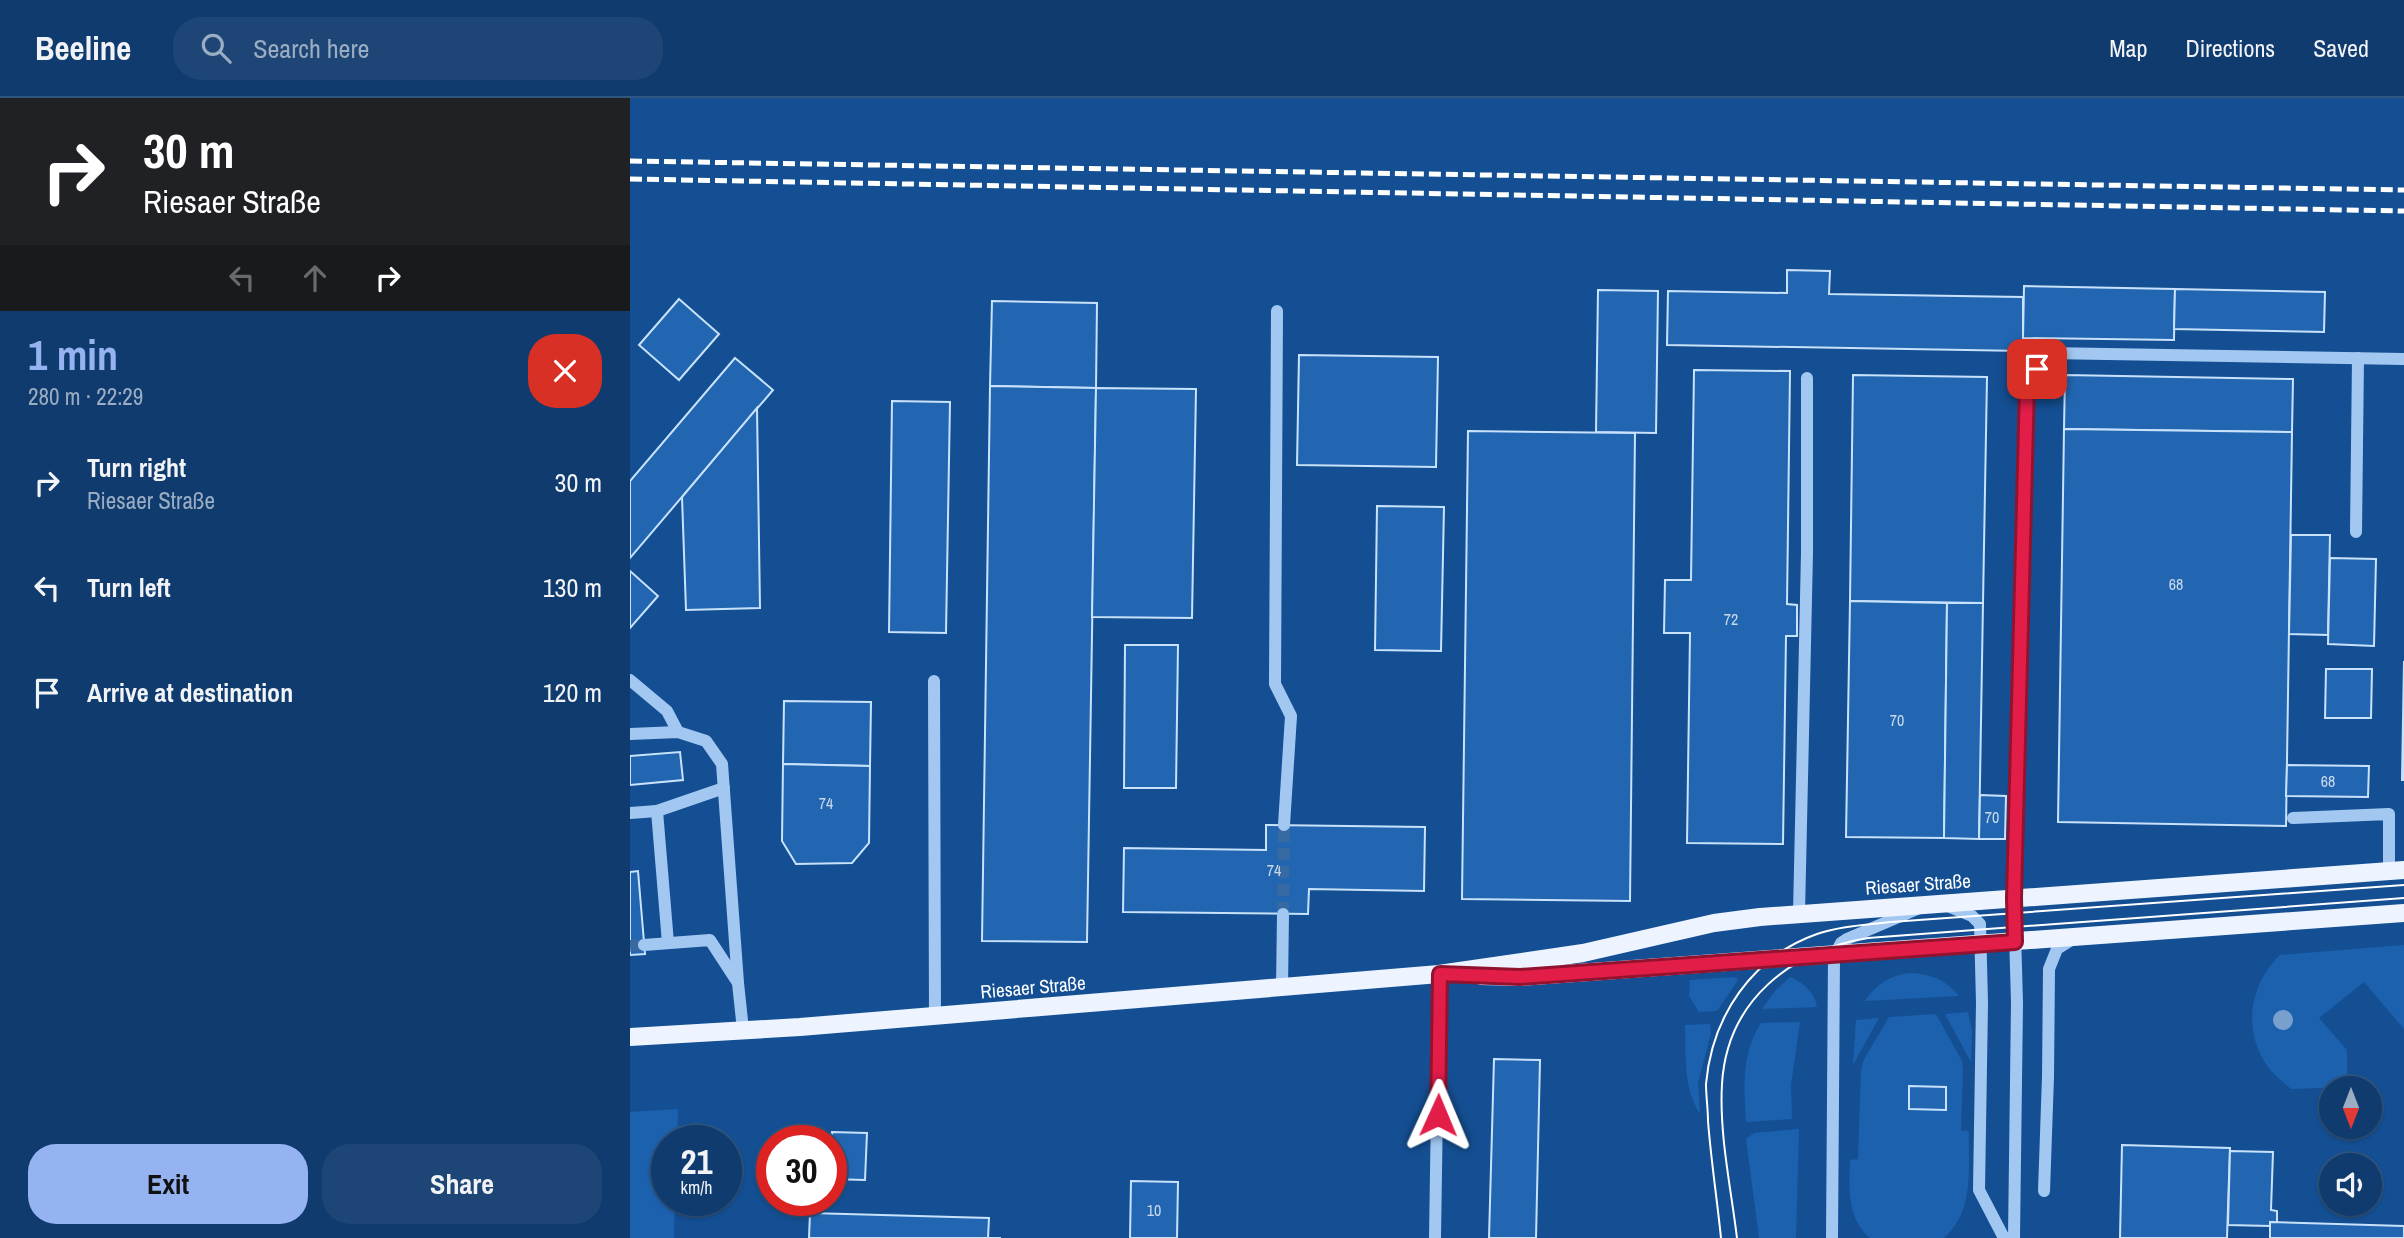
<!DOCTYPE html>
<html lang="en">
<head>
<meta charset="utf-8">
<style>
  :root { --surface:#0f3b6e; --page:#1d4676; --text:#f1f3f6; --muted:#9badc2; --line:#2f5581; --accent:#95b2f1 }
  body { margin:0; font-family:"Archivo Narrow",sans-serif; background:var(--page); color:var(--text); height:100vh; display:flex; flex-direction:column; font-size:26px; white-space:nowrap }
  * { box-sizing:border-box; margin:0 }
  p { font-size:23px; color:var(--muted) }
  .icon { flex:none; width:38px; height:38px; fill:none; stroke:currentColor; stroke-width:2; stroke-linecap:round; stroke-linejoin:round }
  .map { position:relative; flex:1; overflow:hidden }
  .panel { display:flex; flex-direction:column; background:var(--surface); width:630px }
  .panel>* { flex:none }
  .banner { background:#202124; color:#fff; overflow:hidden }
  .needle { width:46px; rotate:180deg }
  .fabs { position:absolute; left:1689px; top:978px; display:grid; gap:14px }
  .fabs a { display:grid; place-items:center; width:63px; height:63px; border-radius:50%; background:var(--surface); box-shadow:0 2px 5px #0004,0 0 0 2px var(--line); font-size:35px }
  .speed { position:absolute; left:21px; top:1027px; display:flex; gap:14px; font-size:35px; font-weight:700; text-align:center }
  .speed>* { display:grid; place-content:center; width:91px; height:91px; border-radius:50%; background:var(--surface); box-shadow:0 2px 5px #0004,0 0 0 2px var(--line); line-height:1 }
  .speed small { font-size:18px; font-weight:400 }
  .speed .limit { border:10px solid #d22; background:#fff; color:#111 }
  .pin { position:absolute; display:grid; place-items:center; width:60px; height:60px; color:#fff; margin:-30px; border-radius:14px; box-shadow:0 4px 10px #0006 }
  .me { position:absolute; width:77px; margin:-38px; rotate:1deg; stroke-linejoin:round; filter:drop-shadow(0 0 5px #0008) }
  .turn { display:flex; align-items:center; gap:24px; height:147px; padding:0 28px; font-size:32px }
  .turn .icon { width:91px; height:91px; stroke-width:2.5 }
  .turn b { display:block; font-size:49px; line-height:60px }
  .lanes { display:flex; align-items:center; height:66px; padding:0 28px; background:#0003; justify-content:center; gap:35px; direction:ltr }
  .lanes .off { opacity:.35 }
  .round { display:grid; place-items:center; flex:none; width:74px; height:74px; border-radius:28px; background:var(--page) }
  .headline { display:flex; align-items:center; justify-content:space-between; height:119px; padding:0 28px }
  h1 { font-size:42px; font-weight:700; line-height:52px; color:var(--accent) }
  .primary-button { display:flex; gap:14px; margin-top:auto; padding:14px 28px }
  .primary-button a { flex:1; height:80px; border-radius:28px; background:var(--accent); color:#111; font-size:28px; font-weight:700; line-height:80px; text-align:center }
  .primary-button a+a { background:var(--page); color:var(--text) }
  ul { padding:0; list-style:none }
  li { display:flex; align-items:center; gap:21px; height:105px; padding:0 28px }
  li div { flex:1 }
  li b { display:block; font-size:26px }
  li em { font-style:normal }
  header { display:flex; align-items:center; gap:42px; box-sizing:border-box; height:98px; padding:0 35px; background:var(--surface); border-bottom:2px solid var(--line) }
  header strong { font-size:33px }
  nav { display:flex; gap:38px; margin-inline-start:auto; font-size:24px }
  .search { width:490px; height:63px; background:var(--page); display:flex; align-items:center; gap:18px; box-sizing:border-box; padding:0 24px; border-radius:28px; color:var(--muted); font-size:26px }
  main { display:flex; flex:1; min-height:0 }
  .map>svg:first-child { display:block }
  .green { fill:#1c61ad }
  .building { fill:#2266b2; stroke:#c9e2fc; stroke-width:2 }
  .lines { fill:none; stroke-linecap:round; stroke-linejoin:round }
  .minor-tunnel { stroke:#3769a3; stroke-width:12; stroke-dasharray:12 6; stroke-linecap:butt }
  .minor { stroke:#a2c8f2; stroke-width:12 }
  .major { stroke:#edf4ff; stroke-width:18 }
  .tram { stroke:#fff; stroke-width:2 }
  .rail { stroke:#fff; stroke-width:5; stroke-dasharray:12 5; stroke-linecap:butt }
  .tree { fill:#78a0cd }
  .route-casing { stroke:#92132f; stroke-width:18 }
  .route { stroke:#e11d48; stroke-width:12 }
  .labels { text-anchor:middle; dominant-baseline:central; stroke-width:7; stroke-linejoin:round; paint-order:stroke }
  .number-label { font-size:16px; fill:#c8d9ec }
  .street-label { font-size:19px; fill:#fff; stroke:#144f93 }
</style>
</head>
<body>
<header>
<strong>Beeline</strong>
<div class="search"><svg class="icon" aria-label="search" viewBox="0 0 24 24"><circle cx="10" cy="10" r="6"/><path d="M15 15l6 6"/></svg>Search here</div>
<nav><a>Map</a><a>Directions</a><a>Saved</a></nav>
</header>
<main>
<section class="panel">
<div class="banner">
<div class="turn"><svg class="icon" aria-label="right" viewBox="0 0 24 24"><path d="M7 20v-9h11M14 6l5 5-5 5"/></svg><div><b>30 m</b>Riesaer Straße</div></div>
<div class="lanes"><svg class="icon off" aria-label="left" viewBox="0 0 24 24"><path d="M17 20v-9H6M10 6l-5 5 5 5"/></svg><svg class="icon off" aria-label="ahead" viewBox="0 0 24 24"><path d="M12 20V5M6 11l6-6 6 6"/></svg><svg class="icon" aria-label="right" viewBox="0 0 24 24"><path d="M7 20v-9h11M14 6l5 5-5 5"/></svg></div>
</div>
<div class="headline"><div><h1>1 min</h1><p>280 m · 22:29</p></div><a class="round" style="background:#d93025;color:#fff"><svg class="icon" aria-label="close" viewBox="0 0 24 24"><path d="M6 6l12 12M18 6L6 18"/></svg></a></div>
<ul>
<li><svg class="icon" aria-label="right" viewBox="0 0 24 24"><path d="M7 20v-9h11M14 6l5 5-5 5"/></svg><div><b>Turn right</b><p>Riesaer Straße</p></div><em>30 m</em></li>
<li><svg class="icon" aria-label="left" viewBox="0 0 24 24"><path d="M17 20v-9H6M10 6l-5 5 5 5"/></svg><div><b>Turn left</b></div><em>130 m</em></li>
<li><svg class="icon" aria-label="arrive" viewBox="0 0 24 24"><path d="M6 21V4h12l-3 4 3 4H6"/></svg><div><b>Arrive at destination</b></div><em>120 m</em></li>
</ul>
<div class="primary-button"><a>Exit</a><a>Share</a></div>
</section>
<div class="map">
<svg width="1774" height="1140" viewBox="0 0 1774 1140">
  <rect width="100%" height="100%" fill="#144f93"/>
  <g class="green">
    <path d="M1774,847v84l-40,-47 -45,36 28,32v37l-56,2c-9,-8 -21,-17 -27,-28 -21,-36 -13,-78 16,-106z"/>
    <path d="M1279,875c21,1 36,6 50,23l-94,5c11,-17 24,-25 44,-28z"/>
    <path d="M1104,879l4,3 -21,31 -18,1 -10,-16 1,-16z"/>
    <path d="M1160,879c13,5 25,16 27,30l-55,2 13,-18z"/>
    <path d="M1338,914l4,18 -1,32 -26,-48z"/>
    <path d="M1306,916l26,47 1,9 -2,60 8,1c-1,39 6,79 -25,107h-74c-23,-19 -21,-51 -20,-78l8,-1 3,-88 2,-10 26,-44z"/>
    <path d="M1249,920l-26,47 3,-45z"/>
    <path d="M1170,924l-9,63 1,34 -46,3c-2,-36 -5,-68 15,-99z"/>
    <path d="M1080,926l1,9 -13,50 2,31c-17,-27 -14,-57 -15,-89z"/>
    <path d="M48,1011l-1,32h-10v59l8,1 -1,37h-44v-126z"/>
    <path d="M1169,1031l-3,109h-37l-13,-99 8,-6z"/>
  </g>
  <g class="building">
    <path d="M1157,172l43,1 -1,23 194,3v54l-356,-6 1,-54 119,2z"/>
    <path d="M1394,188l151,3 -1,51 -151,-2z"/>
    <path d="M1545,191l150,3 -1,40 -150,-3z"/>
    <path d="M968,192l60,1 -2,142 -60,-1z"/>
    <path d="M49,201l40,35 -40,46 -40,-35z"/>
    <path d="M362,203l105,2 -1,85 -106,-2z"/>
    <path d="M669,257l139,2 -2,110 -139,-2z"/>
    <path d="M105,260l38,32 -143,168v-77z"/>
    <path d="M1064,272l96,1 -3,233 10,1v31h-11l-3,208 -96,-1 3,-210h-26l1,-53h26z"/>
    <path d="M1223,277l134,2 -4,226 -133,-2z"/>
    <path d="M1435,277l228,4 -1,53 -228,-3z"/>
    <path d="M360,288l106,2 -9,554 -105,-1z"/>
    <path d="M466,290l100,1 -4,229 -100,-1z"/>
    <path d="M262,303l58,1 -4,231 -57,-1z"/>
    <path d="M127,310l3,200 -74,2 -4,-113z"/>
    <path d="M1434,331l228,3 -6,394 -228,-4z"/>
    <path d="M838,333l167,2 -5,468 -168,-2z"/>
    <path d="M747,408l67,1 -3,144 -66,-1z"/>
    <path d="M1661,437h39l-2,100 -39,-1z"/>
    <path d="M1700,460l46,1 -2,87 -46,-2z"/>
    <path d="M0,473l28,25 -28,32z"/>
    <path d="M1220,503l97,2 -3,235 -98,-1z"/>
    <path d="M1317,505h36l-4,236 -35,-1z"/>
    <path d="M495,547h53l-2,143h-52z"/>
    <path d="M1774,563v119h-2z"/>
    <path d="M1696,571h46l-1,49h-46z"/>
    <path d="M154,603l87,1 -1,64 -87,-2z"/>
    <path d="M50,654l3,28 -53,5v-29z"/>
    <path d="M153,666l87,2 -1,77 -17,20 -56,1 -14,-23z"/>
    <path d="M1657,667l82,1 -1,31 -82,-1z"/>
    <path d="M1350,697l26,1 -1,43h-26z"/>
    <path d="M636,727l159,2 -1,64 -115,-2 -1,25 -185,-2 1,-64 142,2z"/>
    <path d="M8,773l7,83 -15,1v-83z"/>
    <path d="M864,961l46,1 -4,178h-47z"/>
    <path d="M1279,988l37,1v23l-37,-1z"/>
    <path d="M202,1034l35,1 -2,47 -34,-1z"/>
    <path d="M1492,1047l108,3 -3,90h-107z"/>
    <path d="M1600,1053l43,1 -2,58 6,1v12l-7,-1v4l-42,-1z"/>
    <path d="M501,1083l47,1 -1,56h-47z"/>
    <path d="M180,1115l179,5 -1,20h13h-192z"/>
    <path d="M1640,1124l134,4v12h-134z"/>
  </g>
  <g class="lines">
    <g class="minor-tunnel">
      <path d="M653,816l1,-89"/>
      <path d="M0,848l14,-1"/>
    </g>
    <g class="minor">
      <path d="M647,213l-2,373 16,32 -7,109"/>
      <path d="M1726,434l2,-174"/>
      <path d="M0,582l37,31 11,21"/>
      <path d="M304,583l1,335"/>
      <path d="M0,636l48,-2 28,9 16,23 16,219"/>
      <path d="M27,713l67,-23"/>
      <path d="M0,715l27,-2 11,132"/>
      <path d="M1663,720l96,-4v57"/>
      <path d="M1315,807l27,11 8,8 2,79 -3,187 25,48"/>
      <path d="M1169,816l8,-361v-175"/>
      <path d="M14,847l66,-5 28,43 5,47"/>
      <path d="M652,889l1,-73"/>
      <path d="M1414,1093l4,-114 1,-108 8,-20 16,-10"/>
      <path d="M805,1140l4,-264"/>
      <path d="M1202,1140l2,-282 7,-13 6,-4 70,-30"/>
      <path d="M1384,1140l3,-235 -3,-105 13,-512 20,-33 357,6"/>
    </g>
    <g class="major">
      <path d="M851,878l39,1 884,-64"/>
      <path d="M0,939l170,-10 639,-53 144,-21 131,-30 46,-6 644,-47"/>
    </g>
    <g class="tram">
      <path d="M1091,1140c-4,-39 -10,-78 -13,-117 0,-12 -2,-25 -2,-37 6,-68 46,-127 111,-150 24,-8 49,-9 74,-12l513,-37"/>
      <path d="M1107,1140c-6,-50 -18,-104 -15,-154 5,-84 69,-133 146,-146l536,-40"/>
    </g>
    <g class="rail">
      <path d="M0,63l1774,29"/>
      <path d="M0,81l1774,32"/>
    </g>
  </g>
  <circle class="tree" cx="1653" cy="922" r="10"/>
  <g class="lines">
    <defs>
      <path id="route" d="M808,1017l2,-141 80,3 495,-35 -1,-44 13,-512 10,-17"/>
    </defs>
    <use href="#route" class="route-casing"/>
    <use href="#route" class="route"/>
  </g>
  <g class="labels">
    <g class="number-label">
      <text x="1546" y="486">68</text>
      <text x="1101" y="521">72</text>
      <text x="1267" y="622">70</text>
      <text x="1698" y="683">68</text>
      <text x="196" y="705">74</text>
      <text x="1362" y="719">70</text>
      <text x="644" y="772">74</text>
      <text x="524" y="1112">10</text>
    </g>
    <g class="street-label">
      <text transform="translate(1288 786) rotate(-4)">Riesaer Straße</text>
      <text transform="translate(403 889) rotate(-5)">Riesaer Straße</text>
    </g>
  </g>
</svg>
<div class="fabs">
<a><svg class="needle" viewBox="-14 -14 28 28"><path d="M0-13l5 13h-10z" fill="#e53935"/><path d="M0 13l5-13h-10z" fill="#9badc2"/></svg></a>
<a><svg class="icon" aria-label="sound" viewBox="0 0 24 24"><path d="M4 9h4l5-4v14l-5-4H4zM17 9q2 3 0 6"/></svg></a>
</div>
<div class="speed"><div>21<small>km/h</small></div><div class="limit">30</div></div>
<div class="pin" style="left:1407px;top:271px;background:#d93025"><svg class="icon" aria-label="arrive" viewBox="0 0 24 24"><path d="M6 21V4h12l-3 4 3 4H6"/></svg></div>
<svg class="me" style="left:808px;top:1017px" viewBox="-20 -20 40 40"><path d="M0-17L14 15 0 8-14 15z" fill="#e11d48" stroke="#fff" stroke-width="4"/></svg>
</div>
</main>
</body>
</html>
